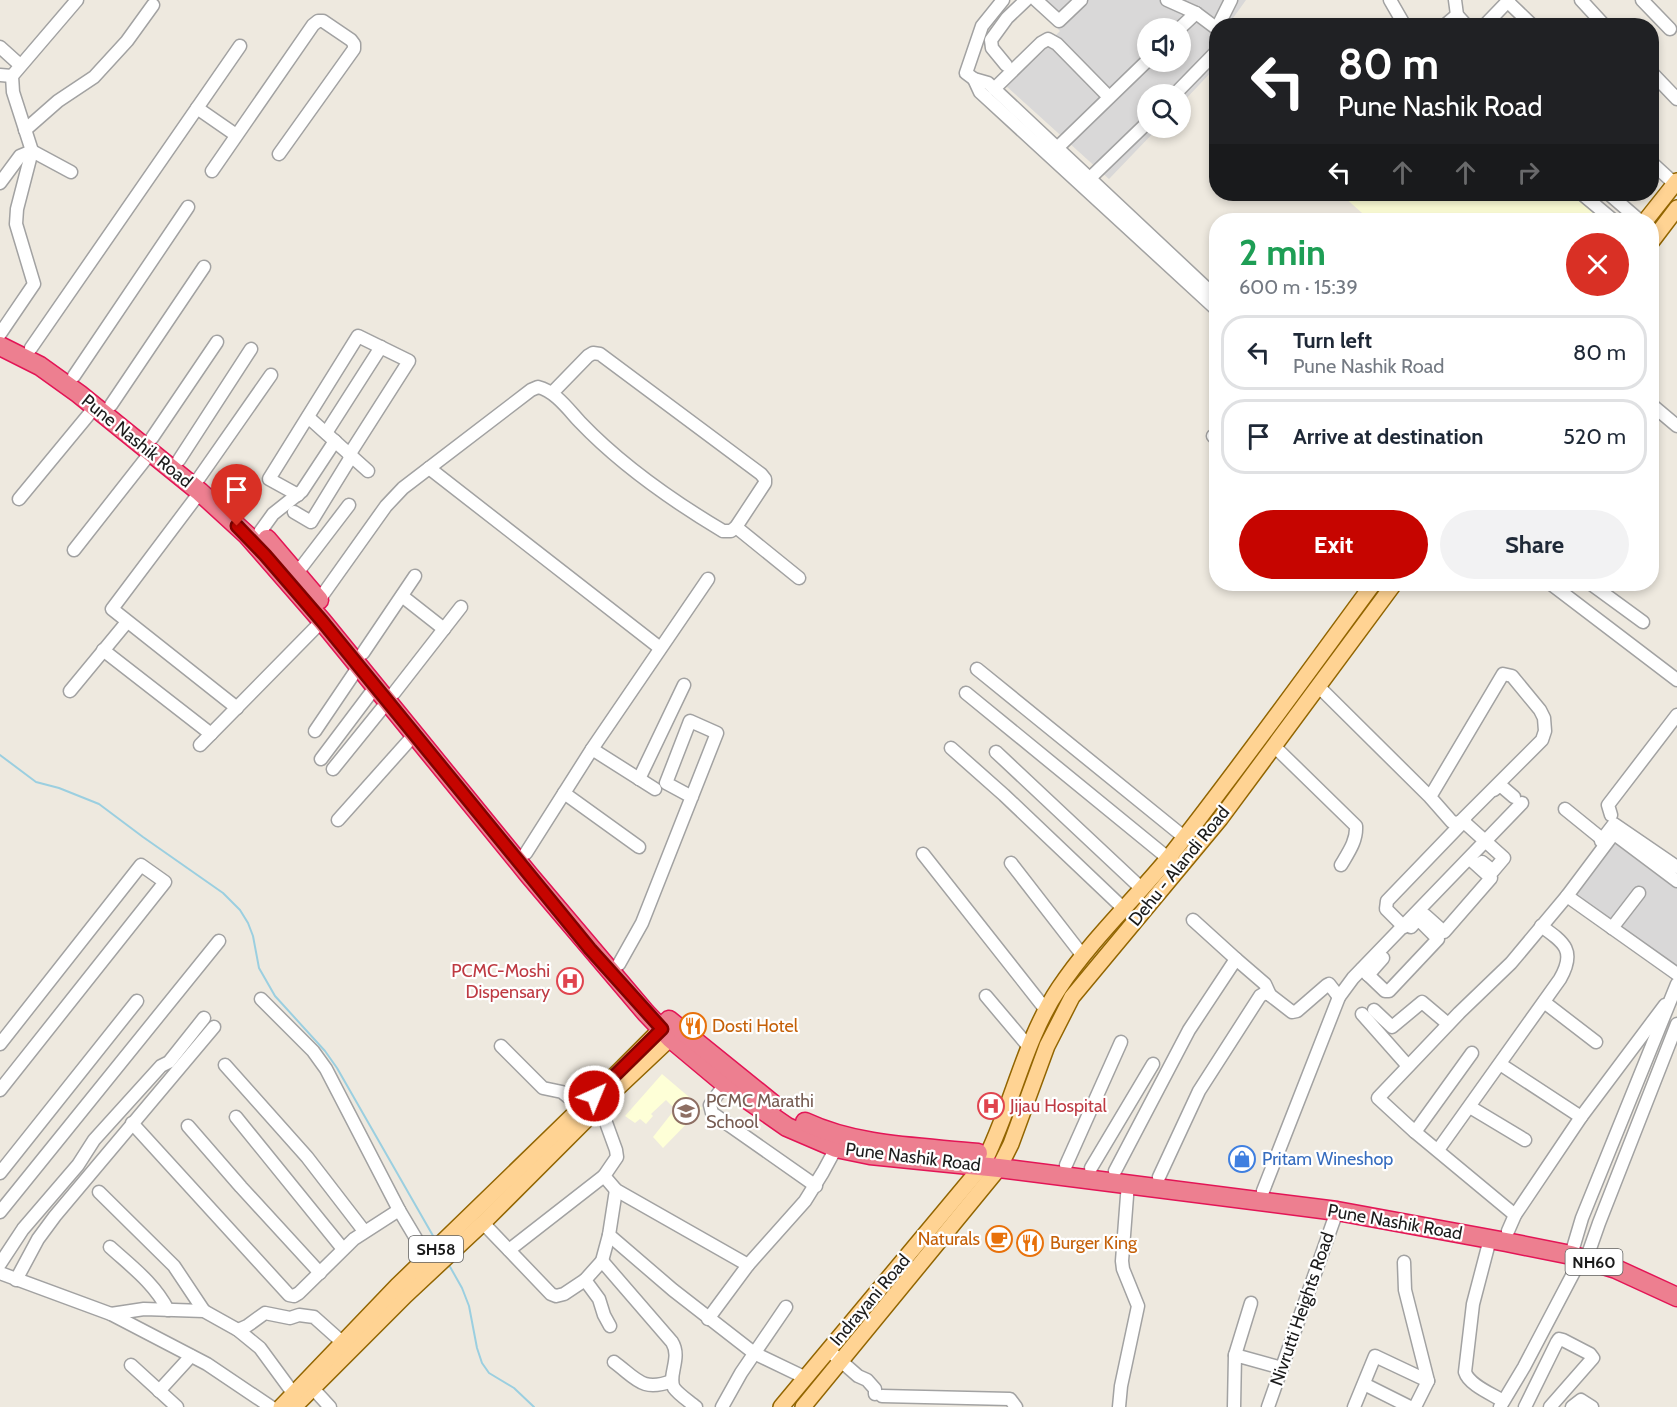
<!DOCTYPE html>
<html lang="en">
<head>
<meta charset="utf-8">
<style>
  :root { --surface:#fff; --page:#f2f2f3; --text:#1f2937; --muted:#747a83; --line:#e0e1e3; --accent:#c60500 }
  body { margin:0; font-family:Cabin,sans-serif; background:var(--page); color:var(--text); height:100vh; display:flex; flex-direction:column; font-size:22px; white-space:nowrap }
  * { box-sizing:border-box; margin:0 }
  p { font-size:20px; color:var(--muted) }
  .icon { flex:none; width:33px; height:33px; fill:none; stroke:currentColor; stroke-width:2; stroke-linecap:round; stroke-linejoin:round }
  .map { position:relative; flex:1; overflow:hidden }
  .sheet { position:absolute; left:1209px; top:213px; width:450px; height:378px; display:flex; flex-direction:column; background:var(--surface); border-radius:24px; box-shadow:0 3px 9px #0003 }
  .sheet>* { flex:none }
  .top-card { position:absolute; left:1209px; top:18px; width:450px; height:183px; border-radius:24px; box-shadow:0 3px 9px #0003; background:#202124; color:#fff; overflow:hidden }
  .buttons { position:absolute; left:1137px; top:18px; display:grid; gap:12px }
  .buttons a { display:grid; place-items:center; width:54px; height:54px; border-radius:50%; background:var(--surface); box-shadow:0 3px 9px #0003; font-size:30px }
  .pin { position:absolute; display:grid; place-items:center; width:51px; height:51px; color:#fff; margin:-62px -26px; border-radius:50% 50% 50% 0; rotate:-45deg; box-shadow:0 0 6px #0007 }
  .pin .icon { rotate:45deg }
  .me { position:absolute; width:66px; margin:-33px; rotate:44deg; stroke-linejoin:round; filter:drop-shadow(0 0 4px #0008) }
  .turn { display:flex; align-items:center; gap:21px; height:126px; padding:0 30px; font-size:27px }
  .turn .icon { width:78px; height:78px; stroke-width:2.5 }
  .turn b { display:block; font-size:42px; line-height:51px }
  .lanes { display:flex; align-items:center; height:57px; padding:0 30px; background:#0003; justify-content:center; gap:30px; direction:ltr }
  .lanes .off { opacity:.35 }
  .round { display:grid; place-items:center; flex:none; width:63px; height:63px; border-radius:32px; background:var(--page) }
  .headline { display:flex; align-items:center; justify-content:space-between; height:102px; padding:0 30px }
  h1 { font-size:36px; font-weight:800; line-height:45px; color:#1e9e55 }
  .action { display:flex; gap:12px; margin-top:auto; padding:12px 30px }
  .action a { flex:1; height:69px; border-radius:36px; background:var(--accent); color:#fff; font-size:24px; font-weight:800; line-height:69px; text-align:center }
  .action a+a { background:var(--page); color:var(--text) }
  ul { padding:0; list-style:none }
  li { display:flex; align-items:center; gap:18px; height:75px; margin:0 12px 9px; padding:0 18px; border:3px solid var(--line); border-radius:24px }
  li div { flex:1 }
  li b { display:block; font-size:22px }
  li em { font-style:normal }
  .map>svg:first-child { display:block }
  .residential { fill:#d9d8d8; fill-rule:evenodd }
  .education { fill:#feffd7 }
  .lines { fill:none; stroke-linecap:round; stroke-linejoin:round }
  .stream { stroke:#9bcfe0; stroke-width:2 }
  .minor-casing { stroke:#a2a2a2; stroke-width:15 }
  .major-casing { stroke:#926500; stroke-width:18 }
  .highway-casing { stroke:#e31556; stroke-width:21 }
  .minor { stroke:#fff; stroke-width:12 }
  .major { stroke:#ffd393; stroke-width:15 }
  .highway { stroke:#ed7f90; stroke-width:18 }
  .route-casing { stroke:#810300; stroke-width:15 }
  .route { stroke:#c60500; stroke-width:10 }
  .labels { text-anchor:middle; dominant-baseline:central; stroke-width:4.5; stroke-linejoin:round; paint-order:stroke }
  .shield { fill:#fff; stroke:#5f5f5f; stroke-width:1.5 }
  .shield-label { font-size:16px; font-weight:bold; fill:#1b1b1b }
  .street-label { font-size:18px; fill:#1b1b1b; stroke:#fff }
  .health-label { font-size:18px; fill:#be3a42; stroke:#fff; text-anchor:end }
  .food-label { font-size:18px; fill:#c56008; stroke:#fff; text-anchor:start }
  .education-label { font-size:18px; fill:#785e54; stroke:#fff; text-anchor:start }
  .shop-label { font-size:18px; fill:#366cbe; stroke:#fff; text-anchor:start }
</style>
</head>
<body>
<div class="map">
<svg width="1677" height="1407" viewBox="0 0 1677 1407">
  <rect width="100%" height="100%" fill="#eee9df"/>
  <g class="residential">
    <path d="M1029,0h217l-18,25 -12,1v41l-35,37 -1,-10h-32v34h10l-49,51 -103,-93 54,-55zM1148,28h32v34h-32z"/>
    <path d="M1612,829l65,44v96l-112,-82z"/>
  </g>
  <g class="education">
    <path d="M1347,194h225l29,26h-231l-26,-23z"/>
    <path d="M662,1074l40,34 -39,40 -10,-11 22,-28 -9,-9 -15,14 2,2 -7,8 -6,-5 -5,4 -10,-7z"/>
  </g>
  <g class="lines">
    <g class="stream">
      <path d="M0,755l36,27 23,6 40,16 44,33 80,56 17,17 8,13 5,13 6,32 16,28 50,55 12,17 99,173"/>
      <path d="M449,1265l13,23 7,18 8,42 5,15 7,10 25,15 20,19"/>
    </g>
    <defs>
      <g id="minor">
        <path d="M1003,0l-21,26 -16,47 8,6 14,4 228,214"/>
        <path d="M1036,0l23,21 22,-21"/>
        <path d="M1167,0l29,13 20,15"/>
        <path d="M1390,0l15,26"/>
        <path d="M1455,0l2,15 10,11"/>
        <path d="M1581,0l24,26"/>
        <path d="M1642,0l28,29"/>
        <path d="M1507,1l26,25"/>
        <path d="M1218,26l13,-26"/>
        <path d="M1444,26l13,-11"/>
        <path d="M1484,26l25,-26"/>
        <path d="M1180,28l16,-15"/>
        <path d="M0,47l20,18"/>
        <path d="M1006,65l-14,-17 -1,-8 16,-22 19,-18"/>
        <path d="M1652,73l25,26"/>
        <path d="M0,75l12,1"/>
        <path d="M974,79l6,13 236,217"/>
        <path d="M994,89l47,-46 7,-4 9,5 52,53"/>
        <path d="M1175,94l41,-42"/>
        <path d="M197,108l39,27"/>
        <path d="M25,130l33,-29 36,-24 33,-36 26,-36"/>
        <path d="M1053,152l95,-92"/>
        <path d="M1652,163l23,21"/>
        <path d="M212,171l101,-146 5,-4h5l28,19 3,4v5l-75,105"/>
        <path d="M1089,179l59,-57"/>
        <path d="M0,183l20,-27 12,-5 39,21"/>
        <path d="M1582,194l31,26"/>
        <path d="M1609,194l30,26"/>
        <path d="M0,334l34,-50 -18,-60 1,-15 15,-58 -19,-59 -1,-16 65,-76"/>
        <path d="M31,348l209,-302"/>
        <path d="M74,376l114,-169"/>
        <path d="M111,405l93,-138"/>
        <path d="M1652,405l25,21"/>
        <path d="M308,417l60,54"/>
        <path d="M326,433l55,-86"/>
        <path d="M1213,436l3,3"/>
        <path d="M152,438l65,-96"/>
        <path d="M179,460l72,-111"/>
        <path d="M429,468l231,180"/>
        <path d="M199,478l72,-103"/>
        <path d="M200,492l-88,117 125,99"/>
        <path d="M298,495l-29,-16 89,-143 51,25 -60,94"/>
        <path d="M19,499l76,-92"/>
        <path d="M294,512l17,10 40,-65"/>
        <path d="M736,527l63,51"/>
        <path d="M260,532l13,-18 29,-23 33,-50"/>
        <path d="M74,550l77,-98"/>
        <path d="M297,573l52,-68"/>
        <path d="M1551,584l126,96"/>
        <path d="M1591,584l52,38"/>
        <path d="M402,596l42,33"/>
        <path d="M319,600l67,-94 17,-18 128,-98 7,-3c17,4 30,22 42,35 42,44 91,78 143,109h8l5,-4 29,-44v-4l-4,-5 -161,-120 -7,-1 -5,3 -36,37"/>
        <path d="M103,650l108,84"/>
        <path d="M363,653l52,-77"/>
        <path d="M977,669l207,168"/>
        <path d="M1318,686l112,111 73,-123 9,2 28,34 4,8 1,13 -3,9 -83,83 -7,-1 -22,-25"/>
        <path d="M70,691l57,-69"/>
        <path d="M394,693l67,-86"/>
        <path d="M966,693l208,170"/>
        <path d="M315,731l44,-65"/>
        <path d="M200,745l122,-124"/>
        <path d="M1274,746l82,80c1,15 -8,27 -15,39"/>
        <path d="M951,748l53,47 120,114"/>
        <path d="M592,749l63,40"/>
        <path d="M996,752l145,136"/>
        <path d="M321,759l55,-73"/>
        <path d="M333,769l55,-68"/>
        <path d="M639,779l45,-94"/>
        <path d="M1494,790l6,-5 14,12"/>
        <path d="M564,793l75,54"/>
        <path d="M1565,809l37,30"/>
        <path d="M1611,815l-3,-10 69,-90"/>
        <path d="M338,820l76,-85"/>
        <path d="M1464,822l40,36 -11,13 -11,-9"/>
        <path d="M1601,841l13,-17 63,43"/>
        <path d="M526,853l66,-104 116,-170"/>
        <path d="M923,854l123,156"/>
        <path d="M1011,863l72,93"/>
        <path d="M1567,896l110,78"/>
        <path d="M1425,915l19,17 47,-54 -21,-19"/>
        <path d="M1193,920l43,39"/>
        <path d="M1404,927l-18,-18 1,-8 78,-81"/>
        <path d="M1612,928l27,-35"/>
        <path d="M619,964l23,-41 75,-190 -27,-12 -24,62 26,14"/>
        <path d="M1362,969l23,22h4l49,-52 -20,-20 -7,8"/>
        <path d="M1368,975l15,-17"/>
        <path d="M1677,984l-95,234 -11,37 4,15 11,-10 13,-37 78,-199"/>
        <path d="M986,996l43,51"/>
        <path d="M1544,1002l52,40"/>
        <path d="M1374,1010l18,17 30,-25 26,22"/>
        <path d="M1362,1014l46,52"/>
        <path d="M0,1044l141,-179 24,17 -165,208"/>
        <path d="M501,1046l42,42 19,4 19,15"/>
        <path d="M1500,1064l81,53"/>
        <path d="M225,1065l82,92 57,74"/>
        <path d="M725,1084l-15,21 2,8 104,73"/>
        <path d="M600,1106l16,44 1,7 -13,19 12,14 132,75 57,-64 18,-29 13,-24"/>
        <path d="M1470,1107l55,33"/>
        <path d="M236,1117l107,132"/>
        <path d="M132,1123l157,172 5,1 5,-3 55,-54 45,-29 -73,-141 -13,-18 -52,-52"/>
        <path d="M188,1126l53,61 79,86"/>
        <path d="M1415,1132l57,-79"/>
        <path d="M1438,1150l122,-171c16,-28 5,-36 -19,-53"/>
        <path d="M1066,1165l55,-123"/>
        <path d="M1091,1168l62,-104"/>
        <path d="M1115,1171l74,-141 47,-71 29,25 5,11"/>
        <path d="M0,1173l137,-172"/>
        <path d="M1159,1177l40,-86 61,-95 5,-3 5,2 22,17 5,-1 30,-26 2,-1 10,13"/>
        <path d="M616,1190l-7,45 64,55 81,63 52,25"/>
        <path d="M1263,1191l76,-194 14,-19 169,-175"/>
        <path d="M99,1192l75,74 30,45"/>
        <path d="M399,1210l28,47"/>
        <path d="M0,1212l219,-271"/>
        <path d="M1515,1215l-100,-83 -37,-34 81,-85 52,-50 56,-67 45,-60h5l60,45"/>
        <path d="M483,1223l68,71 5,2 8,-2 21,-14"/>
        <path d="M1508,1231l7,-16 66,-98 84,-112"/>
        <path d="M609,1235l-7,26 -17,19 14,19 5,16 6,11"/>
        <path d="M1490,1239l-17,65 -8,68c4,13 27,22 38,29"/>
        <path d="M110,1247c22,20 44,36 58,63"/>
        <path d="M509,1250l95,-74"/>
        <path d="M602,1261l70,81c10,16 -5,34 2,46 5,7 15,13 22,19"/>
        <path d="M1404,1262l1,28 23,91 -13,26"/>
        <path d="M0,1264l23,-35 55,-64 16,-25 67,-74 8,-4 35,-44"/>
        <path d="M0,1273l111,41 96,50 64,43"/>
        <path d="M16,1280l22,-41 17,-23 159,-189"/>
        <path d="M111,1314l33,-5 60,2 34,19 22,18 33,45"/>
        <path d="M708,1319l40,-54"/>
        <path d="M238,1330l9,-4 18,-13 25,5 9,-3 15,2 28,25"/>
        <path d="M834,1355l24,21 9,4 8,9v5"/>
        <path d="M1235,1355l16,-52"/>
        <path d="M614,1362c23,17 28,30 58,19"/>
        <path d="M131,1365l46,42"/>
        <path d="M308,1383l22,24"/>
        <path d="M1364,1384l46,23"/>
        <path d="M159,1391l32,-35"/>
        <path d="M882,1396l128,3 6,8"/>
        <path d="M722,1407l19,-34 45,-66"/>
        <path d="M1119,1407l2,-21 17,-80 -15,-37 -1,-8 6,-78"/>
        <path d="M1234,1407l1,-52 47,13"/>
        <path d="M1268,1407l69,-196"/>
        <path d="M1354,1407l21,-51 53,25"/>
        <path d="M1500,1407l24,-40 51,-97"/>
        <path d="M1525,1407l32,-65 2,-3 4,1 27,14 3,4 -43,49"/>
        <path d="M1572,1407l9,-7 11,7"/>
      </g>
      <g id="major">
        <path d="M1646,220l31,-39"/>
        <path d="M1652,241l25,-33"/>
        <path d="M602,1088l66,-66"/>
        <path d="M608,1097l69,-65"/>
        <path d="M296,1405l110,-110 77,-72 121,-121"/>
        <path d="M281,1407l116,-121 198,-192"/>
        <path d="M781,1407l201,-241c30,-57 41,-124 77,-178 32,-48 75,-88 111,-132 70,-89 136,-181 203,-272"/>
        <path d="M803,1407l196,-239 12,-24 36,-98 25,-49 148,-178 174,-235"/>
      </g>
      <g id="highway">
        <path d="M0,346l40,20 39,28 121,98 47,43 75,86 207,254 117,138 24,25 55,46 62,43 49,21 34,7 129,13 338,43 169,31 65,13 45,14 61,28"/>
        <path d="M267,539l52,61"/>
        <path d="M669,1020l104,84"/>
        <path d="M805,1122c53,25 116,25 173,31"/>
      </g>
    </defs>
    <use href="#minor" class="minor-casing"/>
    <use href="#major" class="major-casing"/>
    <use href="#highway" class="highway-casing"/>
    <use href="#minor" class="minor"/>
    <use href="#major" class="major"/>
    <use href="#highway" class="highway"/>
  </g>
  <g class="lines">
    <defs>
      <path id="route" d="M237,526l28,29 57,66 268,328 72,80 -60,59 -6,2 -2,6"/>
    </defs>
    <use href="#route" class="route-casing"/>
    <use href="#route" class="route"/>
  </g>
  <defs>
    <symbol id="hospital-ring" viewBox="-11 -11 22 22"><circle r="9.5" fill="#fff" stroke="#e0444e" stroke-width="1.5"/><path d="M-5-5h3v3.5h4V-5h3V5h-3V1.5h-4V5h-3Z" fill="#e0444e"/></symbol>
    <symbol id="restaurant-ring" viewBox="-11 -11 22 22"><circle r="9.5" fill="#fff" stroke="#e8710a" stroke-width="1.5"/><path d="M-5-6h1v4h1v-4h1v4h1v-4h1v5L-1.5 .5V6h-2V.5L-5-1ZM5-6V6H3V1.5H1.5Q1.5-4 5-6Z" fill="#e8710a"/></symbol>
    <symbol id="school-ring" viewBox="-11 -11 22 22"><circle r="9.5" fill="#fff" stroke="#8d6e63" stroke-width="1.5"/><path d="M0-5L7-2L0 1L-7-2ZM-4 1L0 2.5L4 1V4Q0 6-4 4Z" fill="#8d6e63"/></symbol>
    <symbol id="shop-ring" viewBox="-11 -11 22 22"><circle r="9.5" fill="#fff" stroke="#3f7fe0" stroke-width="1.5"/><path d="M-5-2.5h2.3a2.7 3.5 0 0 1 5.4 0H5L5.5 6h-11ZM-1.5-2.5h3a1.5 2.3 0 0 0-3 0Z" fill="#3f7fe0"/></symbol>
    <symbol id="cafe-ring" viewBox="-11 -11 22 22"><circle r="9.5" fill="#fff" stroke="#e8710a" stroke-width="1.5"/><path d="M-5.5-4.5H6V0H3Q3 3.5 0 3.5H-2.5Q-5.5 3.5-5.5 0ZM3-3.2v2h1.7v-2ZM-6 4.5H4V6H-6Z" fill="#e8710a"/></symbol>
  </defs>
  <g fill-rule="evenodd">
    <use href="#hospital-ring" x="555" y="966" width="30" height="30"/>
    <use href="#restaurant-ring" x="678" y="1011" width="30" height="30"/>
    <use href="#hospital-ring" x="976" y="1091" width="30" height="30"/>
    <use href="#school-ring" x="671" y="1096" width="30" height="30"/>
    <use href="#shop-ring" x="1227" y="1144" width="30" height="30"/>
    <use href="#cafe-ring" x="984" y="1224" width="30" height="30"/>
    <use href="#restaurant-ring" x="1015" y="1228" width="30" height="30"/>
  </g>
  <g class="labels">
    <g class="shield">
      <rect x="409" y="1236" width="54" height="26" rx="4.5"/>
      <rect x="1565.5" y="1249" width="57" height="26" rx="4.5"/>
    </g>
    <g class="shield-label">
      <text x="436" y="1249">SH58</text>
      <text x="1594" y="1262">NH60</text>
    </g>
    <g class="street-label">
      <text transform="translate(137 441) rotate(39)">Pune Nashik Road</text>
      <text transform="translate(1179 866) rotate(-51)">Dehu - Alandi Road</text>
      <text transform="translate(913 1157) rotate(7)">Pune Nashik Road</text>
      <text transform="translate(1395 1222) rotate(10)">Pune Nashik Road</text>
      <text transform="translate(870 1300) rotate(-50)">Indrayani Road</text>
      <text transform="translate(1302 1309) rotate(-71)">Nivrutti Heights Road</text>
    </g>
    <g class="health-label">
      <text x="550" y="971">PCMC-Moshi<tspan x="550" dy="21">Dispensary</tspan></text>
      <text x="1010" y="1106" text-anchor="start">Jijau Hospital</text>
    </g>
    <g class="food-label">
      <text x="712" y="1026">Dosti Hotel</text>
      <text x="980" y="1239" text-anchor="end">Naturals</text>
      <text x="1050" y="1243">Burger King</text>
    </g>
    <g class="education-label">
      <text x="706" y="1101">PCMC Marathi<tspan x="706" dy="21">School</tspan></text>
    </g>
    <g class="shop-label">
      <text x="1262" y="1159">Pritam Wineshop</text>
    </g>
  </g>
</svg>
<div class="buttons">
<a><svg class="icon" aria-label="sound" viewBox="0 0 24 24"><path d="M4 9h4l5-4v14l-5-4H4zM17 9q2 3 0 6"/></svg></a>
<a><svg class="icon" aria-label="search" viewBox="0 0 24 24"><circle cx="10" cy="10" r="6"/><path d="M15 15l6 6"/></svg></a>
</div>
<div class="pin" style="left:237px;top:526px;background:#d93025"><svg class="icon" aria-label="arrive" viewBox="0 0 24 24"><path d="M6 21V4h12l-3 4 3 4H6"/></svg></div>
<svg class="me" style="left:594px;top:1096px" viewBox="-20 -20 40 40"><circle r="17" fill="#c60500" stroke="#fff" stroke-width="3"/><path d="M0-11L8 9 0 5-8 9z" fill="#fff"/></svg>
<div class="top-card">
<div class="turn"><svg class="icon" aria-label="left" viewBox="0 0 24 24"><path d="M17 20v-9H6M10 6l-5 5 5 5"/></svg><div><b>80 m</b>Pune Nashik Road</div></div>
<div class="lanes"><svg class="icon" aria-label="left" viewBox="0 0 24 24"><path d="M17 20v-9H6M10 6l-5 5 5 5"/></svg><svg class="icon off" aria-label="ahead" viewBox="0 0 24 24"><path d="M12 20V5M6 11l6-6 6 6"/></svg><svg class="icon off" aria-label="ahead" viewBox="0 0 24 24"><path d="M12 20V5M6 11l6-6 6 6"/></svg><svg class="icon off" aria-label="right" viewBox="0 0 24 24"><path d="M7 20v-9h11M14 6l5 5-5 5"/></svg></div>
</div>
<section class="sheet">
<div class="headline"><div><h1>2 min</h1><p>600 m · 15:39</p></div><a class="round" style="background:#d93025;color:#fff"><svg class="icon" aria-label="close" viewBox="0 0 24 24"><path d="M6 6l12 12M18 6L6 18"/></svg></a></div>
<ul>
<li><svg class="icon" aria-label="left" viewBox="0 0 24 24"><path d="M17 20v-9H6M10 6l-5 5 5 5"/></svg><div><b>Turn left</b><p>Pune Nashik Road</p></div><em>80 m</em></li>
<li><svg class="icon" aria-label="arrive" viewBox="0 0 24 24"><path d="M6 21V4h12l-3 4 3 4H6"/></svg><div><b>Arrive at destination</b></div><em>520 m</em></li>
</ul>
<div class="action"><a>Exit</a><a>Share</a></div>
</section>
</div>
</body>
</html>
